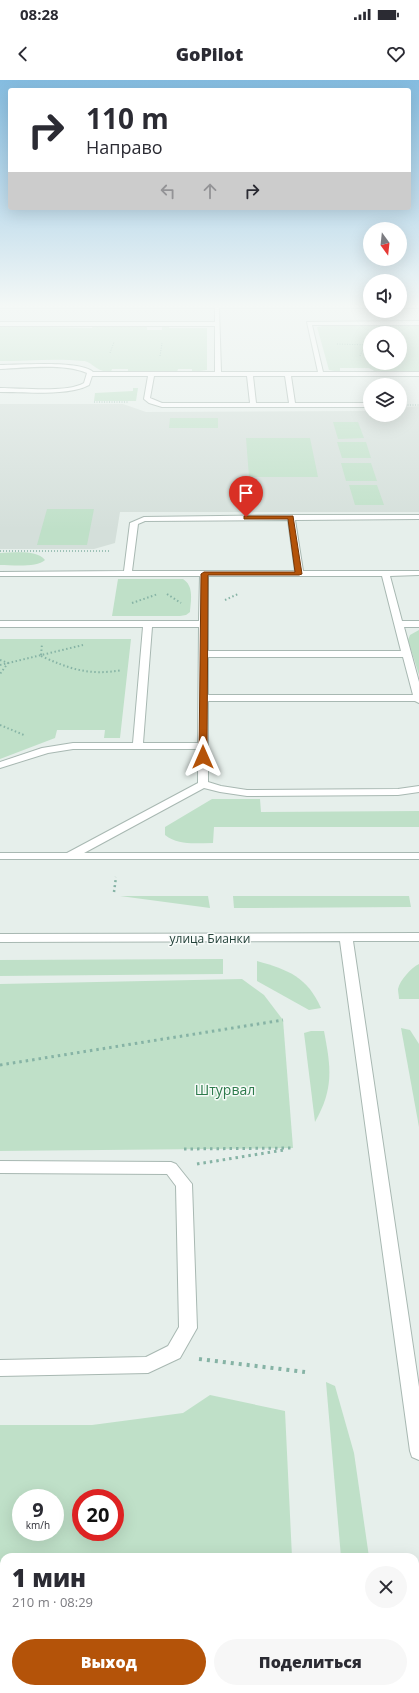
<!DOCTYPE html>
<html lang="ru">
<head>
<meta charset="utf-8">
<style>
  :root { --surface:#fff; --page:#f7f7f7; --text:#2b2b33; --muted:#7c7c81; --accent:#b45309 }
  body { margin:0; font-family:"Open Sans",sans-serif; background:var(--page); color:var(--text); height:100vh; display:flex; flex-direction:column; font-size:15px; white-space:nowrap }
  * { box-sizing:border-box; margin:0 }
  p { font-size:13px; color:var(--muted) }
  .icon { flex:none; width:22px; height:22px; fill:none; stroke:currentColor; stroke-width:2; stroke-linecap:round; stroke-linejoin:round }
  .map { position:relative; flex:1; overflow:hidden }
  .sheet { position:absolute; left:0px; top:1473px; width:419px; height:140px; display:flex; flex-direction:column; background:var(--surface); border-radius:12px 12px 0 0; box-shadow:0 4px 16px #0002 }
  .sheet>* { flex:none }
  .hud { position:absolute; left:8px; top:8px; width:403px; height:122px; border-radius:4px; box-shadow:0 4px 16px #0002; background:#fff; color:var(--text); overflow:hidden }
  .needle { width:26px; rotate:165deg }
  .tools { position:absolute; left:363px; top:142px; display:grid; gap:8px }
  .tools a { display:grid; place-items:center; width:44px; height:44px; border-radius:50%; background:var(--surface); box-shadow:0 4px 16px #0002; font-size:20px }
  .speed { position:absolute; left:12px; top:1409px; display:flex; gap:8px; font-size:20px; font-weight:700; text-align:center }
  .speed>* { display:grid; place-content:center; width:52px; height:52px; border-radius:50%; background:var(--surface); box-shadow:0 4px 16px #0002; line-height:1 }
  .speed small { font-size:10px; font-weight:400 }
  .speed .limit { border:6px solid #d22; background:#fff; color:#111 }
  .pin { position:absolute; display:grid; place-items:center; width:34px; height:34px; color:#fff; margin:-41px -17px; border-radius:50% 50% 50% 0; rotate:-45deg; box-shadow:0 0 4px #0007 }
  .pin .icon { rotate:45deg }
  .me { position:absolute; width:44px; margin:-22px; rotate:0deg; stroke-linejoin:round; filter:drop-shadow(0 0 3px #0008) }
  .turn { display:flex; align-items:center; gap:14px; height:84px; padding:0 12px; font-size:18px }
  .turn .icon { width:52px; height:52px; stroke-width:2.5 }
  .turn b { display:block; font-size:28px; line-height:34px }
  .lanes { display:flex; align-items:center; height:38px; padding:0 12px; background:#0003; justify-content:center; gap:20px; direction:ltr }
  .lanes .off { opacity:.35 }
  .round { display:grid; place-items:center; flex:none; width:42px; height:42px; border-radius:21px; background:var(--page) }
  .overview { display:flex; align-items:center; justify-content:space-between; height:68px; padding:0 12px }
  h1 { font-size:24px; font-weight:800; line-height:30px }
  .action { display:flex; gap:8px; margin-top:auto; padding:8px 12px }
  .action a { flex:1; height:46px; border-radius:24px; background:var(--accent); color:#fff; font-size:16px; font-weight:800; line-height:46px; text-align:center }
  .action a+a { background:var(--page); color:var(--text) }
  .status { display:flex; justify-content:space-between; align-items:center; height:28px; padding:0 20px; background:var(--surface); direction:ltr }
  .status svg { height:11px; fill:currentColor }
  header { display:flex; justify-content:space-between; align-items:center; height:52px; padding:0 12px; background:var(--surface); font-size:18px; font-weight:800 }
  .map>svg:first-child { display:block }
  .built { fill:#d4dfda }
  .green { fill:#bfe0c8; fill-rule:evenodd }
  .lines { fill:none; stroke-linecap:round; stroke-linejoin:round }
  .minor-casing { stroke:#a8b8b2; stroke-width:2 }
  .path-far5 { stroke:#86b3a5; stroke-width:1; stroke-dasharray:1 1.5; stroke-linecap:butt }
  .path-far4 { stroke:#86b3a5; stroke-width:1.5; stroke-dasharray:1 2; stroke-linecap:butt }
  .path-far3 { stroke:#86b3a5; stroke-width:2; stroke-dasharray:1.5 2.5; stroke-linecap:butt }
  .path-far2 { stroke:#86b3a5; stroke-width:2.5; stroke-dasharray:2 3; stroke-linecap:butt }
  .path-far1 { stroke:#86b3a5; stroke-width:3; stroke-dasharray:2.5 4; stroke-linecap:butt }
  .path { stroke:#86b3a5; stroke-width:4; stroke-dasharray:3 5; stroke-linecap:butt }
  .minor { fill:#fff; fill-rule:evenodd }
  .route { fill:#b45309; stroke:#753606 }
  .labels { text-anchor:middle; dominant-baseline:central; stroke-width:3; stroke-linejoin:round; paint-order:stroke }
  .street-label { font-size:12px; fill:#24423a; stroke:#f7fbf9 }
  .near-park-label { font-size:14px; fill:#2d7a4b; stroke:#f7fbf9 }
</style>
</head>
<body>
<div class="status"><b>08:28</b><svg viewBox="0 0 49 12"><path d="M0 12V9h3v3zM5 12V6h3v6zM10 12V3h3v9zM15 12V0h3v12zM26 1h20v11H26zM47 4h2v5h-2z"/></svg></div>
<header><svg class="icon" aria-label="back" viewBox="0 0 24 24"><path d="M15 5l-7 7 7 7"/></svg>GoPilot<svg class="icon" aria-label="heart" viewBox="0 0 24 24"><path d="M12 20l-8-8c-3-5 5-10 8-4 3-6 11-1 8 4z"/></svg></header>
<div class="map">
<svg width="419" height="1613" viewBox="0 0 419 1613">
  <rect width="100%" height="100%" fill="#e6efeb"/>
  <path class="built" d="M0,324h123l23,8 224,-1v4h30v-7l19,-2v106h-299l-5,31 -21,6h-94z"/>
  <g class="green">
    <path d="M328,245h91v47h-43l-7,-4h-29v4l-11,-2 -12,-43zM370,253h30v30h-30z"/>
    <path d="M0,246l92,2 1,-2h54v4h15v-4h7v2h38v42l-15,2v-3h-14l-1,3h-49v-3h-16l-1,3c-16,0 -19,-11 -28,-11 -27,-3 -56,0 -83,0z"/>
    <path d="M133,308h5l-2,13h-42l1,-8 38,-2z"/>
    <path d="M170,338h48v10h-49z"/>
    <path d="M333,342h25l6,16 -26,1z"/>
    <path d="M246,358h64l8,39h-69z"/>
    <path d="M337,362h29l5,16h-29z"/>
    <path d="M341,383h30l6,18h-31z"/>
    <path d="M349,405h28l7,20h-29z"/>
    <path d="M47,429h47l-7,36h-50z"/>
    <path d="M0,473c13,0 36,-4 45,7 -8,8 -34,5 -45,5z"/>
    <path d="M118,499h65c11,7 8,21 7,33l-4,3 -6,1h-68z"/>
    <path d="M419,550v45l-11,-35 2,-5z"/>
    <path d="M0,559h131l-11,99h-16l1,-8h-48l-2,8 -55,21z"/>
    <path d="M212,719h48l1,13 158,-1v16h-205l-1,16c-17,0 -34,3 -48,-8v-8z"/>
    <path d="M120,816h88l2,12z"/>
    <path d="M233,816h176l2,11 -177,1z"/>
    <path d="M223,879v15l-223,2v-16z"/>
    <path d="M257,881c32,9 50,16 64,47l-12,2 -52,-29z"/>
    <path d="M419,884v35h-20c0,-3 -1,-7 -1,-10 2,-9 13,-21 21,-25z"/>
    <path d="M242,899l22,16 19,25 10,128 -293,3v-167z"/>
    <path d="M401,948l9,2 9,14v83z"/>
    <path d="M311,951h13c7,37 10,57 -9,91l-11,-89z"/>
    <path d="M326,1302l9,4 19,67 15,104h-28z"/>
    <path d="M210,1315l75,16 7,146h-288v132h294v4h-298v-268h92l91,-12zM21,1418h34v34h-34zM81,1418h34v34h-34z"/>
  </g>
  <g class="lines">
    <defs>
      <g id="minor">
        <path d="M215,224h4v2h151v2h-151l2,64h97l-11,-50 112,-1v4h-107l11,47h96v4h-128l4,27h75v4h-208l-13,-4 -5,-4 4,-23h-56l-3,9c-20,11 -65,7 -89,7v-4c21,0 68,5 84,-5l3,-10c-24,-10 -61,-5 -87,-4v-4c19,0 80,-5 93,7h122v-46h-215v-4h215v-14h-215v-2h215zM154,296h93l3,27h-88l-12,-5zM253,296h32l4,27h-33z"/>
        <rect x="400" y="226" width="19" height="2"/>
        <path d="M291,435h128v4l-124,1 8,51h116v4l-29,1 12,45h17v6h-15l15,55v21l-4,-2h-207v81l13,4 26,4 151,-1 21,-3v6l-21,3 -151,1 -27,-4 -16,-4 -120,65h335v6h-419v-6h67l131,-70v-34h-125l-25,4 -48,15v-6l42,-14 31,-5h60l10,-116h-143v-6h199l1,-45h-200v-4l124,-1 6,-48 14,-6zM288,440l7,51h-163l6,-47 7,-3zM208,496h174l19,75h-193zM152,547h47l-1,116h-55zM208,577h195l10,38h-205z"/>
        <path d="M419,853v8h-66l66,446v73l-7,-3 -2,-6 -70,-510 -340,1v-8z"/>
        <path d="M0,1081l171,1 5,2 16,20 5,144 -17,30 -32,15 -148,3v-16l146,-3 22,-11 11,-19 -3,-141 -9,-12 -167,-1z"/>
      </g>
    </defs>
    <use href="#minor" class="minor-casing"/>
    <g class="path-far5">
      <path d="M337,264l33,1"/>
      <path d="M110,273l4,-11"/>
      <path d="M160,276l2,-13"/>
      <path d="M360,276l2,-5 8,-5"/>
      <path d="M94,322h35"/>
      <path d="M400,325h19"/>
    </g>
    <path class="path-far4" d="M0,471h110"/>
    <g class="path-far3">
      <path d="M167,514l14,9"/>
      <path d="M225,520l13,-6"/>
      <path d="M132,523l26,-9"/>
      <path d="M41,575l1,-11"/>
      <path d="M41,576c29,13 48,20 81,14"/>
      <path d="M0,580l8,3 -8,11"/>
      <path d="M0,585l83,-20"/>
      <path d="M0,645l24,10"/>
    </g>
    <path class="path-far2" d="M114,812l2,-15"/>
    <g class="path-far1">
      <path d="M0,985l283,-45"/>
      <path d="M184,1069l109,-1"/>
      <path d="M197,1084l87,-14"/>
    </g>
    <path class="path" d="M199,1279l106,13"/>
    <use href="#minor" class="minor"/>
  </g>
  <linearGradient id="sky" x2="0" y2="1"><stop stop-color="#84bce0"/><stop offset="0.5" stop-color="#f4f8f6"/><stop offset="1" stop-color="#f4f8f6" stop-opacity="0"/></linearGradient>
  <rect width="419" height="450" fill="url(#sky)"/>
  <path class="route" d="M244,436h49l9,58 -3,1h-91l-1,182 -4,2 -4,-2 2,-183 3,-2h91l-7,-53h-44z"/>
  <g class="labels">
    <g class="street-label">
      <text x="210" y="858">улица Бианки</text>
    </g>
    <g class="near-park-label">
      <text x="225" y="1009">Штурвал</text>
    </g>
  </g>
</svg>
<div class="tools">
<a><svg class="needle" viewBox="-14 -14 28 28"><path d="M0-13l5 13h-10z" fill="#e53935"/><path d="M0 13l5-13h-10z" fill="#7c7c81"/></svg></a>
<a><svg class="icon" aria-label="sound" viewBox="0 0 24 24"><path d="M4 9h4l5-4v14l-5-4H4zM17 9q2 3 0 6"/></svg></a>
<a><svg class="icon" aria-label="search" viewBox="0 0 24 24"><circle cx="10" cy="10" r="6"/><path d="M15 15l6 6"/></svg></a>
<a><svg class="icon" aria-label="layers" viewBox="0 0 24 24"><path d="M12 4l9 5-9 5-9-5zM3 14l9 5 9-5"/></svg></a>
</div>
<div class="speed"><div>9<small>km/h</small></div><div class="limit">20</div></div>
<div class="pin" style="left:246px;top:437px;background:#d93025"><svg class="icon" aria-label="arrive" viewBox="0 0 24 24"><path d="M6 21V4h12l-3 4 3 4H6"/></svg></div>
<svg class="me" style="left:203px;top:677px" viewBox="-20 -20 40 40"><path d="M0-17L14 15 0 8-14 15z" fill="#b45309" stroke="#fff" stroke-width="4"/></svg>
<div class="hud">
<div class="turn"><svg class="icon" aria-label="right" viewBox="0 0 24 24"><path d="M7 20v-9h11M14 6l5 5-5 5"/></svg><div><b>110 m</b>Направо</div></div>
<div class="lanes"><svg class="icon off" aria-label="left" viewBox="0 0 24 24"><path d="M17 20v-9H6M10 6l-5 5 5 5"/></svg><svg class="icon off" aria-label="ahead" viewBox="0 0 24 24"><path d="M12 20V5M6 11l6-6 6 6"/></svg><svg class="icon" aria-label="right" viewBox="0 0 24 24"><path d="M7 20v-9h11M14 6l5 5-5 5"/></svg></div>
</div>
<section class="sheet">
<div class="overview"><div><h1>1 мин</h1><p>210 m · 08:29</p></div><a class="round"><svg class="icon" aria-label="close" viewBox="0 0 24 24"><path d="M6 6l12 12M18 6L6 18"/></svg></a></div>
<div class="action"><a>Выход</a><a>Поделиться</a></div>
</section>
</div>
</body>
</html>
